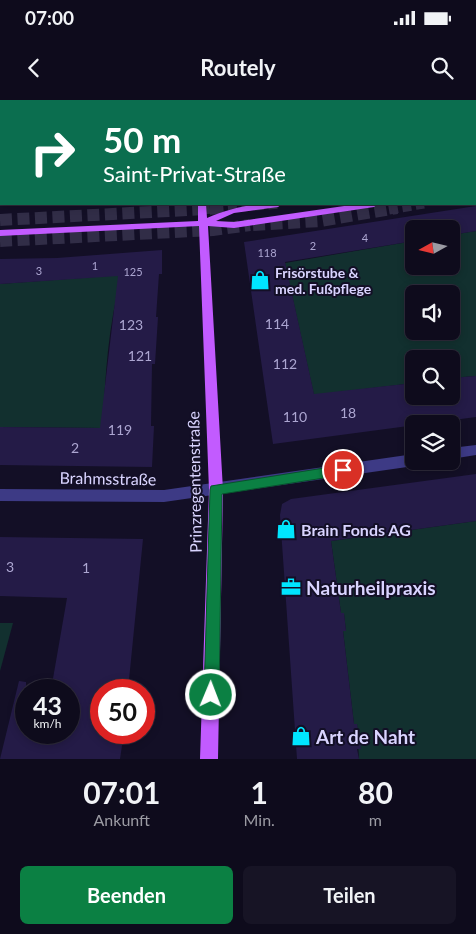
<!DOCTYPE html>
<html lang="de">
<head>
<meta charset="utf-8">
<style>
  :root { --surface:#0e0b1c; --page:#171425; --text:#f1f3f6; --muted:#9b9ba3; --line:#2e2b3b; --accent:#0b8043 }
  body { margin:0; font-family:Lato,sans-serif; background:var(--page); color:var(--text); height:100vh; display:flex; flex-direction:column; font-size:19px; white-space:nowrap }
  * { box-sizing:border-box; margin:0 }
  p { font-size:16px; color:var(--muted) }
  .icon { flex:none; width:28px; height:28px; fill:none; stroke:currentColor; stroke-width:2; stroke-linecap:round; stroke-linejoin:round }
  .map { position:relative; height:659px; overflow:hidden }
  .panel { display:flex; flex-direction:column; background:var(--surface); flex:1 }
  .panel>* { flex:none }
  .hud { position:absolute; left:0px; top:0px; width:476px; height:105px; box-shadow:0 2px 8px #0003,0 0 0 1px var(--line); background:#0b6e4f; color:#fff; overflow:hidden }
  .needle { width:32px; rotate:262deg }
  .fabs { position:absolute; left:405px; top:120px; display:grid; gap:10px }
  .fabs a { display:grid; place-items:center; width:55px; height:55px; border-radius:8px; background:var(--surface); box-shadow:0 2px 8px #0003,0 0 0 1px var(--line); font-size:25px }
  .speed { position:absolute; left:15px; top:579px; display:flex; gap:10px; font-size:25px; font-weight:700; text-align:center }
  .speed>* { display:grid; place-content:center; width:65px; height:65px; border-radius:50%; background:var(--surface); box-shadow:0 2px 8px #0003,0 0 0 1px var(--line); line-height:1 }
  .speed small { font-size:12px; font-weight:400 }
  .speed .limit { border:8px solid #d22; background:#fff; color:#111 }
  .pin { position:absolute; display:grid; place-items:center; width:42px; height:42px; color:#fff; margin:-21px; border:2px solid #fff; border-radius:50%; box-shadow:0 1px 5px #0007 }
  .me { position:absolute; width:55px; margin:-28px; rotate:1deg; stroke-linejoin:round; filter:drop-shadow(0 0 4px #0008) }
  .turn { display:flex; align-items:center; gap:18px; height:105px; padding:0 20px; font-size:22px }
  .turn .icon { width:65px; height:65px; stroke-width:2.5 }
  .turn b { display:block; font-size:35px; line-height:42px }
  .eta { display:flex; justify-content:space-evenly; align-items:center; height:85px; text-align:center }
  .eta b { font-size:30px; font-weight:700; line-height:35px }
  .action { display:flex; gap:10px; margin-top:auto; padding:10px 20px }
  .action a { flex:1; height:58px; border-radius:8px; background:var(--accent); color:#fff; font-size:20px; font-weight:700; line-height:58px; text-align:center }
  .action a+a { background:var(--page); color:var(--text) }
  .status { display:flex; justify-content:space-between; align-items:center; height:35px; padding:0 25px; background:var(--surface); direction:ltr }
  .status svg { height:14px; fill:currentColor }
  header { display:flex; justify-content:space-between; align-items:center; height:65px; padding:0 20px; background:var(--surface); font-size:22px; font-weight:700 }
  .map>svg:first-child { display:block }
  .green { fill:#12302f; fill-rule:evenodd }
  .building { fill:#241b47 }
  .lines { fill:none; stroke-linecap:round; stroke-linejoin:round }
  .highway-tunnel-far1 { stroke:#312d47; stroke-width:9; stroke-dasharray:9 4.5; stroke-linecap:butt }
  .highway-tunnel { stroke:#312d47; stroke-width:12; stroke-dasharray:12 5.5; stroke-linecap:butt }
  .minor { fill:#3d3a85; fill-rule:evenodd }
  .major { fill:#c25bff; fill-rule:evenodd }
  .route { fill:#0b8043; stroke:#07532c }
  .labels { text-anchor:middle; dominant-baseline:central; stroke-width:4; stroke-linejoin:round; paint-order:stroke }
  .far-number-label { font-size:11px; fill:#aca6d1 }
  .far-poi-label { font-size:14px; font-weight:bold; fill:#d9d4ff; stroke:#130f26; text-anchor:start }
  .number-label { font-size:14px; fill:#aca6d1 }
  .street-label { font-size:16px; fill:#d9d4ff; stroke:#130f26 }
  .poi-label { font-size:16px; font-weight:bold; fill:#d9d4ff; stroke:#130f26; text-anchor:start }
  .near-poi-label { font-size:19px; font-weight:bold; fill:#d9d4ff; stroke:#130f26; text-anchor:start }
</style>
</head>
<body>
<div class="status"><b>07:00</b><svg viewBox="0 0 49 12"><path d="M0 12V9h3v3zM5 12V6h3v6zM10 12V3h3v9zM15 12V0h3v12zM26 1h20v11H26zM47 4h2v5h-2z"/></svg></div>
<header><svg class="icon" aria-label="back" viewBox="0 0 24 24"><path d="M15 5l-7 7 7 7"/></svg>Routely<svg class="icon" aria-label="search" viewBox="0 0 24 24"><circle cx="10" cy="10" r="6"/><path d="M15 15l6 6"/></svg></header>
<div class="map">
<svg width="476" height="659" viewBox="0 0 476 659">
  <rect width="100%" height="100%" fill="#130f26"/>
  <g class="green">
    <path d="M476,131v145l-25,2v-19h-37v24l-100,12 -29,-132 129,-22v25h37v-31zM414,194h37v37h-37z"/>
    <path d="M122,175c-14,49 -17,102 -19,153l-103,-1v-143z"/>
    <path d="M476,421v238h-117l-2,-35h-3l-11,-93h3l-2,-17 -3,-1 -10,-72z"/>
    <path d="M0,523h13l-13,48z"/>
  </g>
  <g class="building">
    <path d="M476,106v25l-25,4v-6h-37v12l-129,21 29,132 100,-11v13h37v-18l25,-2v41l-203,27 -29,-202z"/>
    <path d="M162,150v24h-3l-3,43h2l-3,47h-3l-1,62h3l-2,41 -152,-2v-38l100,1 18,-152 -118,8v-25l57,-1z"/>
    <path d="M476,374v47l-145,20 10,72h3l2,18h-3l11,93h3l4,25h-4l2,10h-62l-17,-244 2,-11 9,-5z"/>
    <path d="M0,437l143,2 -15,151h-27v42h23l-4,27h-120l19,-78 7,1v50h43v-42h-18l16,-92 -67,-2z"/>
  </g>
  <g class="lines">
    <g class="highway-tunnel-far1">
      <path d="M201,110l79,-6"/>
      <path d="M389,110l35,-6"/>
    </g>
    <g class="highway-tunnel">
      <path d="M0,120l225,-12"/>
      <path d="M253,125l67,-4 77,-13"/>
      <path d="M0,141l213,-11 37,-5"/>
    </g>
    <g class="minor">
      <rect x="452" y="0" width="8" height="1"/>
      <rect x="475" y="14" width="1" height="5"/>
      <rect x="0" y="19" width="1" height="4"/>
      <path d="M476,345v10l-25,4v-11z"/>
      <path d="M414,354v7h6l-6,5 -250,36 -164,-1v-12l164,1z"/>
    </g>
    <g class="major">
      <rect x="190" y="0" width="6" height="1"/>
      <rect x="434" y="0" width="8" height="1"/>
      <rect x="465" y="0" width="7" height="1"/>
      <rect x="475" y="37" width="1" height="5"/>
      <rect x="475" y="70" width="1" height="4"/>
      <rect x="475" y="85" width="1" height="4"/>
      <path d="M198,104h8l1,14c24,-10 49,-16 75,-14l-4,3 -44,6 -18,8 18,1 124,-18h20l-4,3 -140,21 -26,-2 15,264 -5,269h-18l9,-269 -10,-264 -199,10v-6l198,-9z"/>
    </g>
  </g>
  <path class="route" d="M343,365l4,1 2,4 -2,4 -4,1 -121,19 -3,201 -2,5 -6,3 -5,-3 -2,-5 6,-205 1,-4z"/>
  <defs>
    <symbol id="shop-bare" viewBox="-9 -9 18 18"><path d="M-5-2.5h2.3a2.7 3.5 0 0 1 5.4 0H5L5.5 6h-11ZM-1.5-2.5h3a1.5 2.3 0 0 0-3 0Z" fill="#00e5ff" stroke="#130f26" stroke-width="2.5" paint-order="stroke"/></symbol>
    <symbol id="office-bare" viewBox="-9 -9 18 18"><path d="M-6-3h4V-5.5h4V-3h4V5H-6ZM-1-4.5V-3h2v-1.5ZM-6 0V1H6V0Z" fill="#00e5ff" stroke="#130f26" stroke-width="2.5" paint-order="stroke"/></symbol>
  </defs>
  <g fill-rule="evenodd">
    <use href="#shop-bare" x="246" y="166" width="28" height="28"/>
    <use href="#shop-bare" x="272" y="415" width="28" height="28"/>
    <use href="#office-bare" x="277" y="473" width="28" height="28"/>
    <use href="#shop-bare" x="287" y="622" width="28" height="28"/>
  </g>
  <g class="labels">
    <g class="far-number-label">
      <text x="365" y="137">4</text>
      <text x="313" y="145">2</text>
      <text x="267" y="152">118</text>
      <text x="95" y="165">1</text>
      <text x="39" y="170">3</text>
      <text x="133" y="171">125</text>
    </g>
    <g class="far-poi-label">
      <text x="275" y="172">Frisörstube &amp;<tspan x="275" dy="16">med. Fußpflege</tspan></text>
    </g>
    <g class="number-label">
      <text x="277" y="223">114</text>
      <text x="131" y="224">123</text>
      <text x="140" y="255">121</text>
      <text x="285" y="263">112</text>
      <text x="348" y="312">18</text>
      <text x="295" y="316">110</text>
      <text x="120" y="329">119</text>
      <text x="75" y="347">2</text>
      <text x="10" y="466">3</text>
      <text x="86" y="467">1</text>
    </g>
    <g class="street-label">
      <text transform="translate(108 378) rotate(1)">Brahmsstraße</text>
      <text transform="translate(194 382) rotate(-91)">Prinzregentenstraße</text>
    </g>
    <g class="poi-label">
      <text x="301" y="429">Brain Fonds AG</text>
    </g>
    <g class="near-poi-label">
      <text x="306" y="487">Naturheilpraxis</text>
      <text x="316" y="636">Art de Naht</text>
    </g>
  </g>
</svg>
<div class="fabs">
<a><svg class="needle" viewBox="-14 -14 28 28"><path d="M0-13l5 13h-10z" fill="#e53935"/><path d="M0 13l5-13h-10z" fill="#9b9ba3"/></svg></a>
<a><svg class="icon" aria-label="sound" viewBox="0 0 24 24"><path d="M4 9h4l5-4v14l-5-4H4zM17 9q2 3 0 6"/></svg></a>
<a><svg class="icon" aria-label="search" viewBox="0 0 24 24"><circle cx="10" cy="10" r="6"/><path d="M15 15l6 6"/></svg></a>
<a><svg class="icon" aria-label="layers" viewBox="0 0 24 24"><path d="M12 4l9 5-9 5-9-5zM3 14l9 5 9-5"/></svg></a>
</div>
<div class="speed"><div>43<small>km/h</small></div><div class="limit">50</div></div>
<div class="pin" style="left:343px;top:370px;background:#d93025"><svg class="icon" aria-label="arrive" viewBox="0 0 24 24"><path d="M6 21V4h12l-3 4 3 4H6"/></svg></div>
<svg class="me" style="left:211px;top:595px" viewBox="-20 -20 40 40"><circle r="17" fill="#0b8043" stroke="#fff" stroke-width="3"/><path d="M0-11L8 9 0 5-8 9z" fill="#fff"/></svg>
<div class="hud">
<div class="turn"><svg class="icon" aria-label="right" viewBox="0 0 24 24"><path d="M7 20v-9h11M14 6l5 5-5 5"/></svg><div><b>50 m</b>Saint-Privat-Straße</div></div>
</div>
</div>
<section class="panel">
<div class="eta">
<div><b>07:01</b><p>Ankunft</p></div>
<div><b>1</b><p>Min.</p></div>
<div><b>80</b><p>m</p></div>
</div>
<div class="action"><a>Beenden</a><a>Teilen</a></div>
</section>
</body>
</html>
